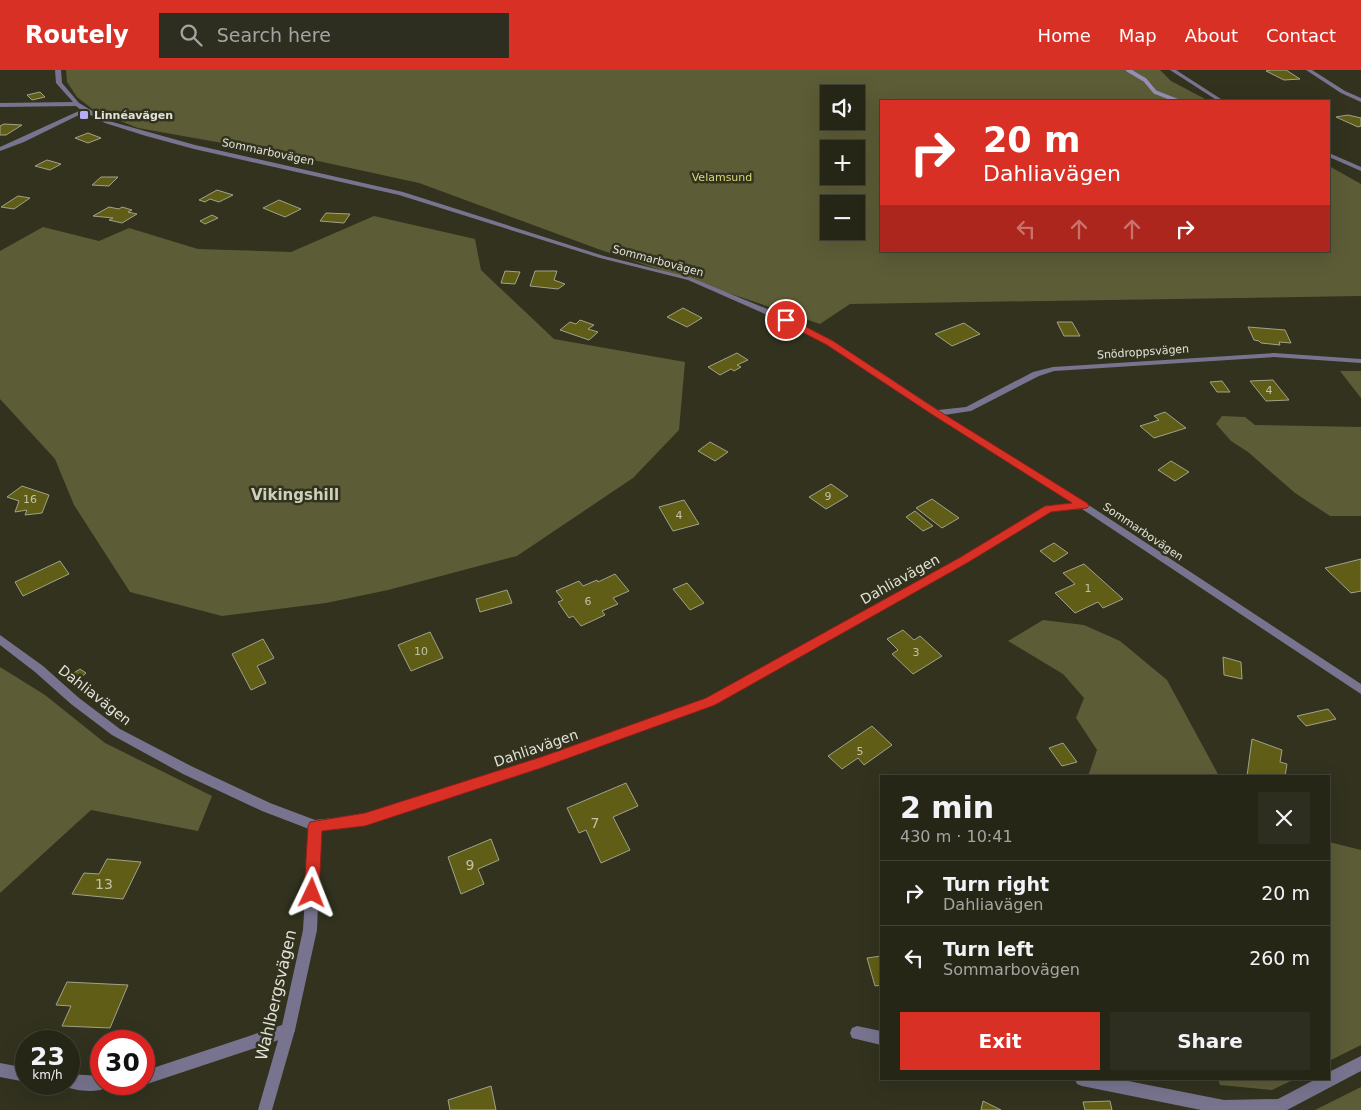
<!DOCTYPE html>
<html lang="en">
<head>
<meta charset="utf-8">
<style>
  :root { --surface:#262617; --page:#2e2e20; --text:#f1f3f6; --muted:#a4a5a1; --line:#424336; --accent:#d93025 }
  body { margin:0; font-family:"DejaVu Sans",sans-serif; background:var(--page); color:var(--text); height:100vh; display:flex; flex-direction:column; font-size:19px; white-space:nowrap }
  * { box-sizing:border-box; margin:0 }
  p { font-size:16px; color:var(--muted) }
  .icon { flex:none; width:28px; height:28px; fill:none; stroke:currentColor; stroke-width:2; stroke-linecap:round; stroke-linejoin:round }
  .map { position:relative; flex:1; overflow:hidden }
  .panel { position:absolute; left:880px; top:705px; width:450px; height:305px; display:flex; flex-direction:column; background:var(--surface); border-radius:0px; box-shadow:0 5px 20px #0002,0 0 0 1px var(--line) }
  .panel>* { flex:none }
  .banner { position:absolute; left:880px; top:30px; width:450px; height:152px; border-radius:0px; box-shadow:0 5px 20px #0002,0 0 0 1px var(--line); background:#d93025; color:#fff; overflow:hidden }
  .fabs { position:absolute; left:820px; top:15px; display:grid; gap:10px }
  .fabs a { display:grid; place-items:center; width:45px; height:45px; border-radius:0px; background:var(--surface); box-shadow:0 5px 20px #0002,0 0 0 1px var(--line); font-size:25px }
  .speed { position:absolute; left:15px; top:960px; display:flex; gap:10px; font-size:25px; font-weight:700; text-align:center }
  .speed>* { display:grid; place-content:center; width:65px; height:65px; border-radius:50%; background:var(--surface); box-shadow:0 5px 20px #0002,0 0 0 1px var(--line); line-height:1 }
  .speed small { font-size:12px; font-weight:400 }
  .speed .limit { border:8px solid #d22; background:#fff; color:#111 }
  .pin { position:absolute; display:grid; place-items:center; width:42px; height:42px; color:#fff; margin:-21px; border:2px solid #fff; border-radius:50%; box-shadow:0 1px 5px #0007 }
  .me { position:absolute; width:55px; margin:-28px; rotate:2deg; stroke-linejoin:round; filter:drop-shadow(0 0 4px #0008) }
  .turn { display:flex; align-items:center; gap:18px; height:105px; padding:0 20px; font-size:22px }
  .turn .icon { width:65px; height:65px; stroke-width:2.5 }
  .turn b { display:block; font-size:35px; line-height:42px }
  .lanes { display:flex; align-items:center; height:48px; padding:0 20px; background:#0003; justify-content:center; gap:25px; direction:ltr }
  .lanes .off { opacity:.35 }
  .round { display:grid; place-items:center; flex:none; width:52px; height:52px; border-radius:0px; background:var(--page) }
  .head { display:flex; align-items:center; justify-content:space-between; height:85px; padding:0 20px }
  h1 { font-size:30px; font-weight:600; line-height:38px }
  .cta { display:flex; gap:10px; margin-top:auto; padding:10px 20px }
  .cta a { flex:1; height:58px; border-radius:0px; background:var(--accent); color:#fff; font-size:20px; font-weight:600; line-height:58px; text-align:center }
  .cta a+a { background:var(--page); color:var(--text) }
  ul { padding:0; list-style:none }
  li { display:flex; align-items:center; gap:15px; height:65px; padding:0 20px; border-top:1px solid var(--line) }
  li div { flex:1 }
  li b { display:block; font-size:19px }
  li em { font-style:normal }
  header { display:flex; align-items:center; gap:30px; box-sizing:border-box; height:70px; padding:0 25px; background:var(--accent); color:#fff }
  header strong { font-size:24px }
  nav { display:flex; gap:28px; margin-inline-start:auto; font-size:18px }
  .search { width:350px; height:45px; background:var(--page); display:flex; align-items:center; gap:12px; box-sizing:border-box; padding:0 18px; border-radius:0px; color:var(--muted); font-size:19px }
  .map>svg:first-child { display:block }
  .green { fill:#5c5c37; fill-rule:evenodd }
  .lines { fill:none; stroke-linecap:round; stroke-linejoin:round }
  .stream { stroke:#968fb5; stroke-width:4 }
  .building { fill:#605e16; stroke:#a1a28c }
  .service { fill:#78748f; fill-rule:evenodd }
  .minor { fill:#78748f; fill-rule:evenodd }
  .route { fill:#d93025; stroke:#8d1f18 }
  .poi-dot { fill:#b7abf8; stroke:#32321f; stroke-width:2 }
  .labels { text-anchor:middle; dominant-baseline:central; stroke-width:5; stroke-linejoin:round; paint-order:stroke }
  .far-poi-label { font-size:11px; font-weight:bold; fill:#e2e2d7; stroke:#32321f; text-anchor:start }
  .far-street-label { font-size:11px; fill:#e2e2d7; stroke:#32321f }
  .far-park-label { font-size:11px; fill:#d9d877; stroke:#32321f }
  .number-label { font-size:11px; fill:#c2c1a7 }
  .street-label { font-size:14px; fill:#e2e2d7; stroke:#32321f }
  .near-number-label { font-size:14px; fill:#c2c1a7 }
  .neighbourhood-label { font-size:15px; font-weight:bold; fill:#cfd0b9; stroke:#32321f }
  .near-street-label { font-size:16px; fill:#e2e2d7; stroke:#32321f }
</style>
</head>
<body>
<header>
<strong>Routely</strong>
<div class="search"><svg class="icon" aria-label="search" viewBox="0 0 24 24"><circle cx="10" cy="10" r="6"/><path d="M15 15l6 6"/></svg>Search here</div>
<nav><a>Home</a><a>Map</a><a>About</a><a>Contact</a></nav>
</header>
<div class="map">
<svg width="1361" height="1040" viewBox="0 0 1361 1040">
  <rect width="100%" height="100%" fill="#32321f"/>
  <g class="green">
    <path d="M66,0h1094l11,11 38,20h-328v150h448v-85l32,18v112l-511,8 -30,20 -222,-75 -179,-66 -124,-27 -157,-28 -43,-17 -18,-14 -10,-15zM829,24h27v27h-27zM829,79h27v27h-27zM829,134h27v27h-27z"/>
    <path d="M374,146l101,23 6,31 73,69 131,23 -6,68 -46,48 -116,78 -129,34 -62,13 -104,13 -92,-24 -56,-87 -19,-46 -55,-60v-148l43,-24 56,14 30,-13 69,21 93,3z"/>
    <path d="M1340,301h21v27z"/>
    <path d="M1222,346l23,1 10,8 106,2v89h-31l-35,-23 -47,-41 -17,-11 -15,-17z"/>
    <path d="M1043,550l41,5 36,16 47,39 52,96h-131l9,-26 -21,-32 8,-20 -21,-24 -55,-33z"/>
    <path d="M0,597l45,28 60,48 107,53 -14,35 -107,-21 -91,83z"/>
    <path d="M1329,772l32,8v195l-32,16z"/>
    <path d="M1218,1009h77l-23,11 -52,-5z"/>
    <path d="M1361,1017v23h-46z"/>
  </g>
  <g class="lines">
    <path class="stream" d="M1128,0l17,10 10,12 23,9"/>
  </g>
  <g class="building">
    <path d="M1271,0h15l14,9 -16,1 -18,-9z"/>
    <path d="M40,22l5,5 -13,3 -5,-5z"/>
    <path d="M1348,45l13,3v8l-3,1 -22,-10z"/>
    <path d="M4,54l18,1 -16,10h-6v-9z"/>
    <path d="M88,63l13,5 -13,5 -13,-5z"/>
    <path d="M47,90l14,4 -11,6 -15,-4z"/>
    <path d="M101,107h17l-9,9 -17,-1z"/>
    <path d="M217,120l16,5 -14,7 -9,-3 -5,3 -6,-2z"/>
    <path d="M18,126l12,2 -16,11 -13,-2z"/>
    <path d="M279,130l22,9 -16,8 -22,-9z"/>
    <path d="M109,137l10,2 3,-2 10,3 -4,2 9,2 -15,9 -13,-3 4,-2 -20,-2z"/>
    <path d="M326,143l24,1 -6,9 -24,-2z"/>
    <path d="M212,145l6,3 -13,6 -5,-3z"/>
    <path d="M505,201l15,1 -5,12 -14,-1z"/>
    <path d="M535,201h22l-3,9 11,4 -7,5 -28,-3z"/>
    <path d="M683,238l19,10 -15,9 -20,-10z"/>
    <path d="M580,250l14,5 -6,4 10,3 -9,8 -29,-10 10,-8 6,2z"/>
    <path d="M1057,252h15l8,14h-16z"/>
    <path d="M964,253l16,11 -28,12 -17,-12z"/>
    <path d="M1248,257l37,3 6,13 -12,-1 1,3 -19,-2 -2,-2 -5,-1z"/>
    <path d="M737,283l11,7 -11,5 4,2 -7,4 -3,-2 -11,6 -12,-8z"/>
    <path d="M1273,310l16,20 -23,1 -16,-20z"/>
    <path d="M1222,311l8,11h-13l-7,-10z"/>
    <path d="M1165,342l21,16 -32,10 -14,-12 19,-6 -5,-4z"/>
    <path d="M710,372l18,10 -13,9 -17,-10z"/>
    <path d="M1171,391l18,11 -14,9 -17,-11z"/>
    <path d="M831,414l17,12 -22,13 -17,-12z"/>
    <path d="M22,416l27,9 -7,18 -17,2 2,-5 -12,2 4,-11 -12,-4z"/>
    <path d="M932,429l27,19 -17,10 -26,-20z"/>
    <path d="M684,430l15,24 -26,7 -14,-24z"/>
    <path d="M915,441l18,15 -10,5 -17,-14z"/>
    <path d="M1054,473l14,10 -14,9 -14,-11z"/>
    <path d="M1361,489v32l-10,2 -26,-25z"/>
    <path d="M60,491l9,13 -46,22 -8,-14z"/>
    <path d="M1084,494l39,35 -20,9 -5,-6 -23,11 -20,-20 20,-9 -12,-11z"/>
    <path d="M615,504l14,17 -16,7 5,6 -16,7 3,4 -24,11 -8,-10 -4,2 -11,-16 5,-2 -7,-9 23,-10 4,5 14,-6 1,2z"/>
    <path d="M687,513l17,20 -14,7 -17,-21z"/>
    <path d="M507,520l5,13 -32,9 -4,-13z"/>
    <path d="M903,560l11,10 6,-4 22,20 -29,18 -21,-20 6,-4 -11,-11z"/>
    <path d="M430,562l13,26 -32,13 -13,-26z"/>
    <path d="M263,569l11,19 -17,8 9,17 -15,7 -19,-36z"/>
    <path d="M1223,587l18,5 1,17 -18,-4z"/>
    <path d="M80,599l6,4 -7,6 -7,-5z"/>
    <path d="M1328,639l8,10 -30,7 -9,-10z"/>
    <path d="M872,656l20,19 -28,20 -6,-7 -16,11 -14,-13z"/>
    <path d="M1252,669l30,11 -2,12 7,2 -2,12h-38z"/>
    <path d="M1063,673l14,19 -15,4 -13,-18z"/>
    <path d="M626,713l12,23 -25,11 17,33 -29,13 -15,-33 -7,3 -12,-25z"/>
    <path d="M491,769l8,21 -21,9 6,15 -23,10 -13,-37z"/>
    <path d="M107,789l34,3 -18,37 -51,-5 12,-21 15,1z"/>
    <path d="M881,886v29l-6,1 -8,-28z"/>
    <path d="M67,912l61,3 -18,43 -48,-2 9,-20 -15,-1z"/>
    <path d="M491,1016l5,24h-46l-2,-10z"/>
    <path d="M983,1031l18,9h-20z"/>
    <path d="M1110,1031l2,9h-27l-2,-8z"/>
  </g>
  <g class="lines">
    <g class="service">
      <path d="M288,953l5,2 2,5 -2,5 -5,2 -144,48 -4,-1h4v-13z"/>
      <path d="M0,993l26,5v14l-26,-5z"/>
      <path d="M69,1004l32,2v8h7l-2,4c-10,5 -32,3 -42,-2l-1,-2h6z"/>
      <path d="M109,1014h24l-2,5c-7,3 -13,3 -20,0z"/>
    </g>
    <g class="minor">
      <path d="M55,0h6l1,13 17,20 30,18 86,24 208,47 201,64 88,22 97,40 44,23 105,69 28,-3 67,-35 20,-5 221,-14 87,6v4l-87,-6 -220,14 -15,5 -68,35 -27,4 143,89 274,180v10l-279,-185 -32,2 -84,51 -251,142 -174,64 -176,57 -44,6 -4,99 -22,100 -23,80h-14l23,-80 22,-100 6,-101 -47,-18 -79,-37 -71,-39 -41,-31 -36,-32 -35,-27v-10l43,31 36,32 41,31 71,37 79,37 45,17 19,-2 31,-5 176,-55 166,-60 253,-140 85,-52 28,-3 -140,-88 -106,-70 -44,-23 -95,-42 -88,-22 -201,-63 -205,-46 -48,-13 -41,-13 -20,-11 -61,30 -24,9v-4l81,-37 -5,-4 -76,1v-4l73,-1 -17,-19z"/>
      <path d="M1170,0h6l48,31h-6z"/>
      <path d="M1306,0h6l33,21 16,7v4l-20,-9z"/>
      <path d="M1329,83l32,14v4l-32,-14z"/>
      <path d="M857,956l24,5v14l-29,-7 -2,-5 2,-5z"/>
      <path d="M1361,986v15l-74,39h-86l-119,-24 -5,-2 -2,-5h43l106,21 54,-1 38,-20h13v-7z"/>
    </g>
  </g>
  <path class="route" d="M783,248h6l44,23 106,70 148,92 2,3 -2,2 -36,4 -84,51 -252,142 -174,63 -176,58 -43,5 -3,62 -2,5 -5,2 -5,-2 -3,-5 4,-67 2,-4 55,-9 176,-56 165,-59 253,-140 86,-52 27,-3 -139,-88 -106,-70 -44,-23z"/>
  <rect class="poi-dot" x="79" y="40" width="10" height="10" rx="2.5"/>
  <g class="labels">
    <g class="far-poi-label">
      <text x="94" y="45">Linnéavägen</text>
    </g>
    <g class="far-street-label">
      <text transform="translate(268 82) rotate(12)">Sommarbovägen</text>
      <text transform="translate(658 191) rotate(15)">Sommarbovägen</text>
      <text transform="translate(1143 282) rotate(-4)">Snödroppsvägen</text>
      <text transform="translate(1143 462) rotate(34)">Sommarbovägen</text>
    </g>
    <g class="far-park-label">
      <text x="722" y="107">Velamsund</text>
    </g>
    <g class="number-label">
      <text x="1269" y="320">4</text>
      <text x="828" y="426">9</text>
      <text x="30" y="429">16</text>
      <text x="679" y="445">4</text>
      <text x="1088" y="518">1</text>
      <text x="588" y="531">6</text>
      <text x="421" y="581">10</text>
      <text x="916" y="582">3</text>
      <text x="860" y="681">5</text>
    </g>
    <g class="street-label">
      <text transform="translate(900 509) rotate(-29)">Dahliavägen</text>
      <text transform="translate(95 625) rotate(38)">Dahliavägen</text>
      <text transform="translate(536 678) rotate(-19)">Dahliavägen</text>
    </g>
    <g class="near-number-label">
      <text x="595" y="753">7</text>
      <text x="470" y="795">9</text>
      <text x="104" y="814">13</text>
    </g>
    <g class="neighbourhood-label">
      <text x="295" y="425">Vikingshill</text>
    </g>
    <g class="near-street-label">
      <text transform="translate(276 925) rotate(-77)">Wahlbergsvägen</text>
    </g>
  </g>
</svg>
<div class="fabs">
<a><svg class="icon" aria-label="sound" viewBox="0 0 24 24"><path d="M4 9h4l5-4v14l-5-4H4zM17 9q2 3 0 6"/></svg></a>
<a>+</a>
<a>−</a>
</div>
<div class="speed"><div>23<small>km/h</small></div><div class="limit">30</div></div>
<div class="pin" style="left:786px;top:250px;background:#d93025"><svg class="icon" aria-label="arrive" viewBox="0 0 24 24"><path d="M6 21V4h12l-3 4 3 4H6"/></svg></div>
<svg class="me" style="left:312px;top:823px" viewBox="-20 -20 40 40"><path d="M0-17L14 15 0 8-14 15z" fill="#d93025" stroke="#fff" stroke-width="4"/></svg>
<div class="banner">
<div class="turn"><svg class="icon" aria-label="right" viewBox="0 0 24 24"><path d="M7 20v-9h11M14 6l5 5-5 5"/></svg><div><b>20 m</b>Dahliavägen</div></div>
<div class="lanes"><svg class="icon off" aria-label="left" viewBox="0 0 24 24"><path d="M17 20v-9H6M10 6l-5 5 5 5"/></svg><svg class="icon off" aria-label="ahead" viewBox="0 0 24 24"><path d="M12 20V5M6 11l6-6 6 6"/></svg><svg class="icon off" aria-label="ahead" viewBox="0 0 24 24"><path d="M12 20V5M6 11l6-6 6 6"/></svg><svg class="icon" aria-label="right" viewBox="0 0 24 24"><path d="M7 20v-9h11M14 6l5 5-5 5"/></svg></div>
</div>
<section class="panel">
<div class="head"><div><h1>2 min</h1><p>430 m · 10:41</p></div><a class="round"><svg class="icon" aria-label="close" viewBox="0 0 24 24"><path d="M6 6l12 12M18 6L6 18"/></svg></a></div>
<ul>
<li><svg class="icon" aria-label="right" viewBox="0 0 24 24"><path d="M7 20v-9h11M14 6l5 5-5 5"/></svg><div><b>Turn right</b><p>Dahliavägen</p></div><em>20 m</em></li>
<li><svg class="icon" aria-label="left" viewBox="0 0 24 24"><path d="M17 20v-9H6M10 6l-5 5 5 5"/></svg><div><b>Turn left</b><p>Sommarbovägen</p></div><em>260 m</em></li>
</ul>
<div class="cta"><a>Exit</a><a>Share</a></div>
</section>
</div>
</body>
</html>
